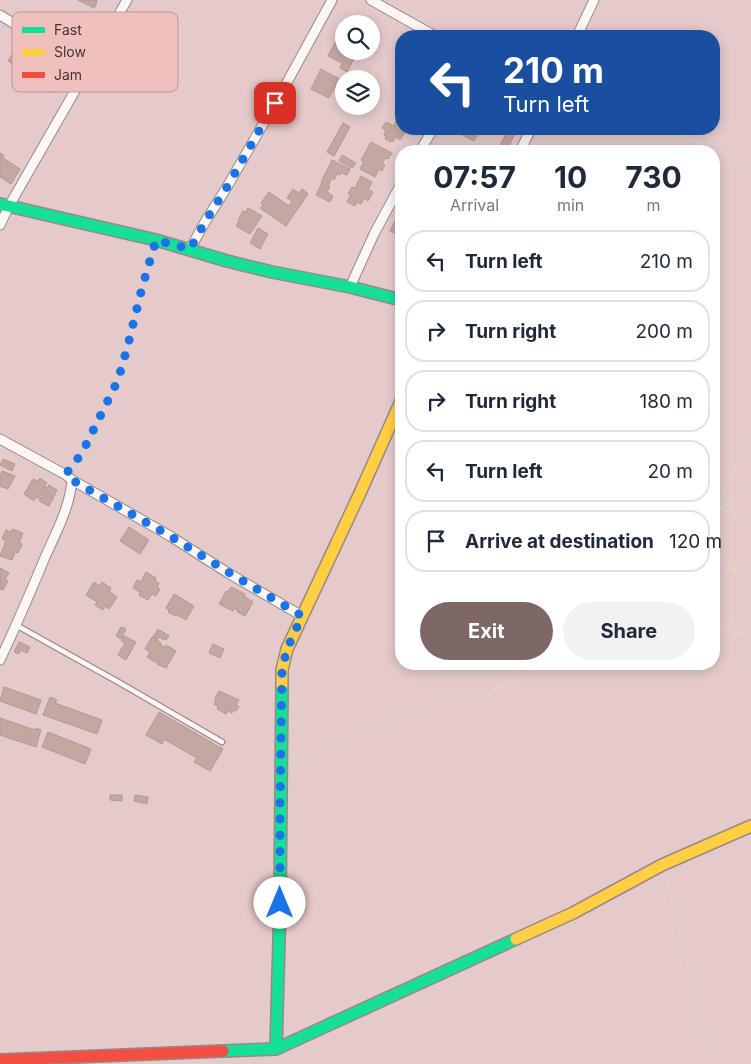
<!DOCTYPE html>
<html lang="en">
<head>
<meta charset="utf-8">
<style>
  :root { --surface:#fff; --page:#f2f2f3; --text:#1f2937; --muted:#747a83; --line:#e0e1e3; --accent:#7d6767 }
  body { margin:0; font-family:Inter,sans-serif; background:var(--page); color:var(--text); height:100vh; display:flex; flex-direction:column; font-size:19px; white-space:nowrap }
  * { box-sizing:border-box; margin:0 }
  p { font-size:16px; color:var(--muted) }
  .icon { flex:none; width:28px; height:28px; fill:none; stroke:currentColor; stroke-width:2; stroke-linecap:round; stroke-linejoin:round }
  .map { position:relative; flex:1; overflow:hidden }
  .sheet { position:absolute; left:395px; top:145px; width:325px; height:525px; display:flex; flex-direction:column; background:var(--surface); border-radius:20px; box-shadow:0 2px 12px #0003 }
  .sheet>* { flex:none }
  .guide { position:absolute; left:395px; top:30px; width:325px; height:105px; border-radius:20px; box-shadow:0 2px 12px #0003; background:#1a4fa0; color:#fff; overflow:hidden }
  .fabs { position:absolute; left:335px; top:15px; display:grid; gap:10px }
  .fabs a { display:grid; place-items:center; width:45px; height:45px; border-radius:50%; background:var(--surface); box-shadow:0 2px 12px #0003; font-size:25px }
  .pin { position:absolute; display:grid; place-items:center; width:42px; height:42px; color:#fff; margin:-21px; border-radius:10px; box-shadow:0 2px 8px #0006 }
  .me { position:absolute; width:55px; margin:-28px; rotate:0deg; stroke-linejoin:round; filter:drop-shadow(0 0 4px #0008) }
  .turn { display:flex; align-items:center; gap:18px; height:105px; padding:0 25px; font-size:22px }
  .turn .icon { width:65px; height:65px; stroke-width:2.5 }
  .turn b { display:block; font-size:35px; line-height:42px }
  .eta { display:flex; justify-content:space-evenly; align-items:center; height:85px; text-align:center }
  .eta b { font-size:30px; font-weight:700; line-height:35px }
  .cta { display:flex; gap:10px; margin-top:auto; padding:10px 25px }
  .cta a { flex:1; height:58px; border-radius:30px; background:var(--accent); color:#fff; font-size:20px; font-weight:700; line-height:58px; text-align:center }
  .cta a+a { background:var(--page); color:var(--text) }
  ul { padding:0; list-style:none }
  li { display:flex; align-items:center; gap:15px; height:62px; margin:0 10px 8px; padding:0 15px; border:2px solid var(--line); border-radius:20px }
  li div { flex:1 }
  li b { display:block; font-size:19px }
  li em { font-style:normal }
  .map>svg:first-child { display:block }
  .building { fill:#c5a7a1; stroke:#ad9a97 }
  .lines { fill:none; stroke-linecap:round; stroke-linejoin:round }
  .lane-casing { stroke:#9b8787; stroke-width:7 }
  .street-casing { stroke:#9b8787; stroke-width:11 }
  .fast-casing { stroke:#9b8787; stroke-width:14 }
  .slow-casing { stroke:#9b8787; stroke-width:14 }
  .jam-casing { stroke:#9b8787; stroke-width:14 }
  .path { stroke:#ded5d5; stroke-width:2; stroke-dasharray:4 2.5; stroke-linecap:butt }
  .lane { stroke:#fbf7f7; stroke-width:4.5 }
  .street { stroke:#fbf7f7; stroke-width:9 }
  .fast { stroke:#16e098; stroke-width:11 }
  .slow { stroke:#ffcf43; stroke-width:11 }
  .jam { stroke:#f24e42; stroke-width:11 }
  .route { stroke:#1a73e8; stroke-width:9; stroke-dasharray:0 16.2 }
  .key { fill:#f0c0bf; stroke:#bd9594; stroke-width:1 }
  .key-label { font-size:14px; fill:#453231 }
</style>
</head>
<body>
<div class="map">
<svg width="751" height="1064" viewBox="0 0 751 1064">
  <rect width="100%" height="100%" fill="#e5caca"/>
  <g class="building">
    <path d="M78,0h19l-1,1 1,1 -3,6z"/>
    <path d="M339,35l5,3v13h10l-1,3 3,1 -9,17 -7,-4 2,-5 -14,-7z"/>
    <path d="M15,49l10,7 -8,11 -9,-6z"/>
    <path d="M54,66l12,6 -4,7 3,1 -5,10 -3,-2 -3,5 -11,-6z"/>
    <path d="M321,69l18,10 -10,19 -18,-9z"/>
    <path d="M398,116l3,2v12l4,2 -5,8 -4,-3 -3,5 -1,-1 -1,1 -6,-3 1,-3 -2,-1 2,-5 -4,-2 4,-6 8,4z"/>
    <path d="M343,123l7,4 -16,29 -7,-4z"/>
    <path d="M460,129h20l-6,12 -13,-7 2,-4z"/>
    <path d="M509,129l7,3 -10,19h-12l1,-2 2,1z"/>
    <path d="M371,142l21,11 -4,6 -3,-1 -3,6 3,1 -3,6 -3,-2 -4,8 -15,-8 4,-8 -3,-1z"/>
    <path d="M0,153l4,2 -1,3 17,11 -9,15 -11,-7z"/>
    <path d="M342,155l14,8 -4,5 -13,-7z"/>
    <path d="M332,160l18,9 -3,6 -6,-2 -1,2 -2,-2 -4,7 -2,-2 -4,8h2l-3,6 6,4 -3,6 -14,-7 6,-12 -1,-1z"/>
    <path d="M361,176l11,6 -4,8 5,2 -5,9 -4,-3 -3,6 -4,-2 -2,4 -8,-4 4,-7 -3,-1 4,-7 3,1z"/>
    <path d="M293,189l6,4 3,-4 6,5 -22,32 -26,-18 3,-3 -2,-2 8,-11 20,14 3,-5 -5,-3z"/>
    <path d="M248,208l14,8 -12,18 -14,-8 3,-5 -1,-1 5,-9 3,1z"/>
    <path d="M401,209v16l-5,9 -6,-3z"/>
    <path d="M258,228l10,6 -8,15 -10,-6z"/>
    <path d="M3,459l12,5 -3,7 -12,-6z"/>
    <path d="M2,471l13,5 -7,13 -8,-3v-10z"/>
    <path d="M40,478l7,5 -9,16 -2,-2 -2,4 -10,-7 9,-15 5,2z"/>
    <path d="M49,485l8,5 -8,16 -10,-5 7,-14 2,1z"/>
    <path d="M129,527l20,13 -9,14 -20,-13z"/>
    <path d="M12,529l11,4 -4,10 3,1 -4,9 -3,-1 -3,8 -12,-4 6,-15 -4,-2 4,-9 5,2z"/>
    <path d="M0,568l9,5 -4,6 3,2 -5,9 -3,-1z"/>
    <path d="M146,572l10,6 -1,3 4,2 -2,5 3,1 -4,7 -4,-2 -4,6 -9,-5 1,-3 -7,-4 4,-8 4,2z"/>
    <path d="M94,582l6,4 2,-4 9,6 -2,3 8,6 -8,12 -4,-3 -2,4 -8,-5 2,-3 -11,-7z"/>
    <path d="M231,587l14,7 -1,2 9,6 -8,14 -8,-4 1,-2 -3,-2 -2,3 -14,-7 7,-13 2,1z"/>
    <path d="M174,594l20,12 -8,14 -9,-5 -1,1 -8,-4 1,-2 -3,-2z"/>
    <path d="M121,627l5,2 -5,10 -5,-3z"/>
    <path d="M158,629l11,7 -3,4 -3,-2v2l-3,-4 -2,3 -5,-2z"/>
    <path d="M124,636l12,6 -10,18 -8,-5 7,-12 -4,-2z"/>
    <path d="M152,637l9,6 -1,1 2,1v1l2,2 2,-3 10,6 -10,17 -9,-4 1,-2 -2,-1 -1,1 -8,-5 3,-5 -5,-3z"/>
    <path d="M19,642l11,5 -3,6 -6,-3 -2,4 -5,-2z"/>
    <path d="M213,644l11,5 -4,9 -11,-5z"/>
    <path d="M4,687l37,13 -5,14 -36,-13z"/>
    <path d="M219,691l20,9 -3,5 3,2 -3,4 -2,-1 -2,3 -4,-2 -2,3 -9,-5 1,-3 -4,-2 2,-5 -1,-1z"/>
    <path d="M50,697l7,3 -2,3 47,17 -5,14 -54,-19z"/>
    <path d="M159,712l64,37 -13,22 -16,-9 3,-4 -33,-19 -2,5 -16,-9z"/>
    <path d="M0,718l35,12 1,-2 5,2 -5,17 -36,-12z"/>
    <path d="M48,732l43,17 -6,15 -43,-17z"/>
    <path d="M110,795h12v6l-12,-1z"/>
    <path d="M135,795l13,2 -1,7 -13,-3z"/>
  </g>
  <g class="lines">
    <defs>
      <path id="lane" d="M16,625l104,58 102,59"/>
      <g id="street">
        <path d="M371,0l64,36"/>
        <path d="M0,15l88,54"/>
        <path d="M577,36l17,-36"/>
        <path d="M420,151l13,-22"/>
        <path d="M520,151l11,-22"/>
        <path d="M0,225l9,-19 118,-206"/>
        <path d="M190,249l15,-27 22,-35 58,-101 47,-86"/>
        <path d="M350,287l24,-53 27,-50"/>
        <path d="M0,439l66,36 6,5c-2,26 -15,51 -26,75 -15,36 -30,71 -46,105"/>
        <path d="M72,480l98,56 58,37 74,43"/>
      </g>
      <g id="fast">
        <path d="M0,204l156,36 71,21 45,11 78,15 51,13"/>
        <path d="M276,1049l4,-146 2,-218"/>
        <path d="M223,1051l53,-2 240,-110"/>
      </g>
      <g id="slow">
        <path d="M282,685v-15l5,-21 73,-156 41,-92"/>
        <path d="M516,939l57,-26 89,-48 89,-39"/>
      </g>
      <path id="jam" d="M0,1060l223,-9"/>
    </defs>
    <use href="#lane" class="lane-casing"/>
    <use href="#street" class="street-casing"/>
    <use href="#fast" class="fast-casing"/>
    <use href="#slow" class="slow-casing"/>
    <use href="#jam" class="jam-casing"/>
    <g class="path">
      <path d="M671,129l80,39"/>
      <path d="M71,468l11,-15 36,-73 10,-35 14,-57 11,-39"/>
      <path d="M719,507l7,-2 25,-17"/>
      <path d="M719,507l32,13"/>
      <path d="M714,517l30,-73"/>
      <path d="M714,563l17,4 20,13"/>
      <path d="M714,591l17,-24"/>
      <path d="M714,625l37,14"/>
      <path d="M714,641l27,-30 10,-17"/>
      <path d="M742,655l9,3"/>
      <path d="M697,671l4,-7"/>
      <path d="M291,759l24,-6 54,-26 13,-3 18,-8 17,-9 13,-2 9,-5 18,-1 23,4 6,-1 7,-11 22,-11 21,-16"/>
      <path d="M665,875l47,189"/>
    </g>
    <use href="#lane" class="lane"/>
    <use href="#street" class="street"/>
    <use href="#fast" class="fast"/>
    <use href="#slow" class="slow"/>
    <use href="#jam" class="jam"/>
  </g>
  <g class="lines">
    <path class="route" d="M275,103l-48,84 -22,35 -15,27 -34,-9 -14,48 -14,57 -10,35 -36,73 -16,21 6,6 98,56 58,36 74,44 -15,33 -5,21 -2,137v96"/>
  </g>
  <rect x="12" y="12" width="166" height="80" rx="8" class="key"/>
  <rect x="22" y="27" width="23" height="6" fill="#16e098"/>
  <rect x="22" y="49" width="23" height="7" fill="#ffcf43"/>
  <rect x="22" y="72" width="23" height="6" fill="#f24e42"/>
  <g class="key-label">
    <text x="54" y="35">Fast</text>
    <text x="54" y="57">Slow</text>
    <text x="54" y="80">Jam</text>
  </g>
</svg>
<div class="fabs">
<a><svg class="icon" aria-label="search" viewBox="0 0 24 24"><circle cx="10" cy="10" r="6"/><path d="M15 15l6 6"/></svg></a>
<a><svg class="icon" aria-label="layers" viewBox="0 0 24 24"><path d="M12 4l9 5-9 5-9-5zM3 14l9 5 9-5"/></svg></a>
</div>
<div class="pin" style="left:275px;top:103px;background:#d93025"><svg class="icon" aria-label="arrive" viewBox="0 0 24 24"><path d="M6 21V4h12l-3 4 3 4H6"/></svg></div>
<svg class="me" style="left:280px;top:903px" viewBox="-20 -20 40 40"><circle r="19" fill="#fff"/><path d="M0-13L10 11 0 6-10 11z" fill="#1a73e8"/></svg>
<div class="guide">
<div class="turn"><svg class="icon" aria-label="left" viewBox="0 0 24 24"><path d="M17 20v-9H6M10 6l-5 5 5 5"/></svg><div><b>210 m</b>Turn left</div></div>
</div>
<section class="sheet">
<div class="eta">
<div><b>07:57</b><p>Arrival</p></div>
<div><b>10</b><p>min</p></div>
<div><b>730</b><p>m</p></div>
</div>
<ul>
<li><svg class="icon" aria-label="left" viewBox="0 0 24 24"><path d="M17 20v-9H6M10 6l-5 5 5 5"/></svg><div><b>Turn left</b></div><em>210 m</em></li>
<li><svg class="icon" aria-label="right" viewBox="0 0 24 24"><path d="M7 20v-9h11M14 6l5 5-5 5"/></svg><div><b>Turn right</b></div><em>200 m</em></li>
<li><svg class="icon" aria-label="right" viewBox="0 0 24 24"><path d="M7 20v-9h11M14 6l5 5-5 5"/></svg><div><b>Turn right</b></div><em>180 m</em></li>
<li><svg class="icon" aria-label="left" viewBox="0 0 24 24"><path d="M17 20v-9H6M10 6l-5 5 5 5"/></svg><div><b>Turn left</b></div><em>20 m</em></li>
<li><svg class="icon" aria-label="arrive" viewBox="0 0 24 24"><path d="M6 21V4h12l-3 4 3 4H6"/></svg><div><b>Arrive at destination</b></div><em>120 m</em></li>
</ul>
<div class="cta"><a>Exit</a><a>Share</a></div>
</section>
</div>
</body>
</html>
